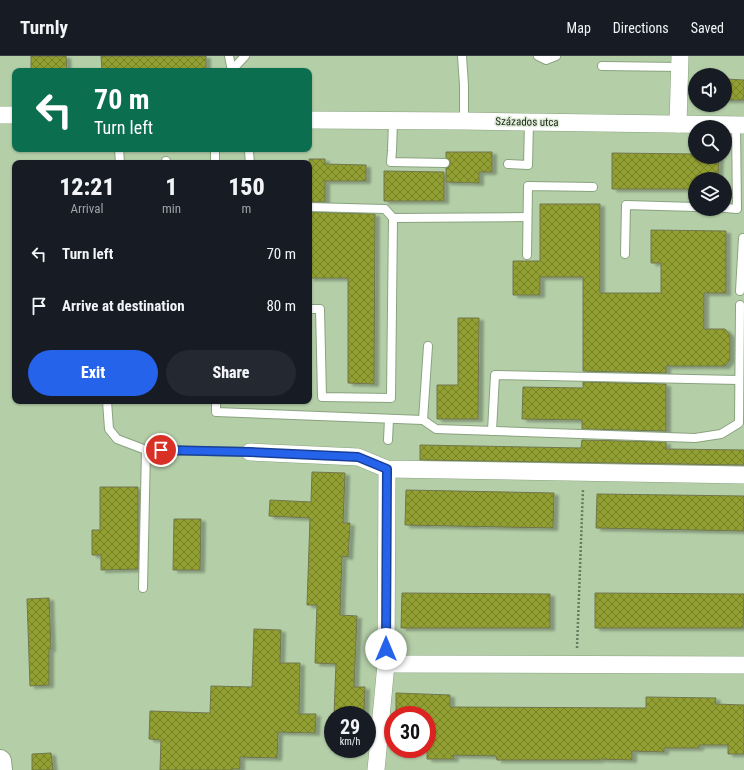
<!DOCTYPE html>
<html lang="en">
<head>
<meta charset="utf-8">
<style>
  :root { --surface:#171b24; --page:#242831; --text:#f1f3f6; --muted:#9ea1a6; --line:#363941; --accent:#2563eb }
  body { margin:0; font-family:"Roboto Condensed",sans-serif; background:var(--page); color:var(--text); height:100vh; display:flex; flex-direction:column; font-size:15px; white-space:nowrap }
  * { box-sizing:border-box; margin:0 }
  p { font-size:13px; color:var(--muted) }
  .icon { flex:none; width:22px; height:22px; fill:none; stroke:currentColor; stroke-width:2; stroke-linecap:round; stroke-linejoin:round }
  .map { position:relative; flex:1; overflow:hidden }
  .panel { position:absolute; left:12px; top:104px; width:300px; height:244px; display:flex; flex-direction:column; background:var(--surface); border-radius:8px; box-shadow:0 1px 3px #0004 }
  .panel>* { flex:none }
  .banner { position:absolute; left:12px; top:12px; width:300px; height:84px; border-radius:8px; box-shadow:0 1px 3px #0004; background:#0b6e4f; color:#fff; overflow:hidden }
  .controls { position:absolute; left:688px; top:12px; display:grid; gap:8px }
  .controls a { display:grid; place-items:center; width:44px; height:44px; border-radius:50%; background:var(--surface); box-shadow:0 1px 3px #0004; font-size:20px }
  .speed { position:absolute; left:324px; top:650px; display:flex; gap:8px; font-size:20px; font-weight:700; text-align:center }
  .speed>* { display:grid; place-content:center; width:52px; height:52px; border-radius:50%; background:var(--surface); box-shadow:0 1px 3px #0004; line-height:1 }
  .speed small { font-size:10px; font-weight:400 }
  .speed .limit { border:6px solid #d22; background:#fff; color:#111 }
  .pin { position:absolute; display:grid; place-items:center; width:34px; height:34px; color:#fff; margin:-17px; border:2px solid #fff; border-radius:50%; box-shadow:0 1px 4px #0007 }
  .me { position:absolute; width:44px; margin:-22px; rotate:0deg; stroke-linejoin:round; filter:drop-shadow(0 0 3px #0008) }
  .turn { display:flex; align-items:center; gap:14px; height:84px; padding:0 16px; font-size:18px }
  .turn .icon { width:52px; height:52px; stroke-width:2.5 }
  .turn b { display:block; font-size:28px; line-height:34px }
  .eta { display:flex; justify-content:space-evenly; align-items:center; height:68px; text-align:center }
  .eta b { font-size:24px; font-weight:800; line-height:28px }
  .cta { display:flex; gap:8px; margin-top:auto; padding:8px 16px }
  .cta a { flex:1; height:46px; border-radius:24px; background:var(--accent); color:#fff; font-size:16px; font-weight:800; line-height:46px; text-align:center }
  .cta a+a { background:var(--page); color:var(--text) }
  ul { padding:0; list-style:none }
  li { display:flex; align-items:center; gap:12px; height:52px; padding:0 16px }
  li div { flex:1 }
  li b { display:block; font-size:15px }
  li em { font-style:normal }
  header { display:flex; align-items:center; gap:24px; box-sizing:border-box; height:56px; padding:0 20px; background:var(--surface); border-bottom:1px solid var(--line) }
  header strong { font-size:19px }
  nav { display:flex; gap:22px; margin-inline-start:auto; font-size:14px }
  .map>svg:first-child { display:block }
  .building { fill:url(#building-cross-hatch); stroke:#70774e; filter:url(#shadow) }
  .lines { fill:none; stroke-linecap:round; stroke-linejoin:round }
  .service-casing { stroke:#89a37e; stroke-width:10 }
  .minor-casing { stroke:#89a37e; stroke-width:18 }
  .primary-casing { stroke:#89a37e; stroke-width:24 }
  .path { stroke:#687b60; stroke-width:2.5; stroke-dasharray:2 2; stroke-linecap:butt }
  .service { stroke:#fff; stroke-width:8 }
  .minor { stroke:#fff; stroke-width:17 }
  .primary { stroke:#fff; stroke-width:22 }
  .route-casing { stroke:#184099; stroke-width:10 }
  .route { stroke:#2563eb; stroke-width:7 }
  .labels { text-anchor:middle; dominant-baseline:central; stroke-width:3; stroke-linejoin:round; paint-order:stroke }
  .street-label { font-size:11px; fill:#202a1b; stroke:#ddebd7 }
</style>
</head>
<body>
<header>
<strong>Turnly</strong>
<nav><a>Map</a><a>Directions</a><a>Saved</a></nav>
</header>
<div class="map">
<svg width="744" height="714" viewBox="0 0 744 714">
  <defs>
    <pattern id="building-cross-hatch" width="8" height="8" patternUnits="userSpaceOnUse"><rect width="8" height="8" fill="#929f30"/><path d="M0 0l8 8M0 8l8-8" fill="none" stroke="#778228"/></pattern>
    <filter id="shadow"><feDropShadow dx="4.5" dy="2.5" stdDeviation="1" flood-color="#0004"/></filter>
  </defs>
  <rect width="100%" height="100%" fill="#b4cfa8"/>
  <g class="building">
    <path d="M31,0h35l1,15h-36z"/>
    <path d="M101,0h105v15h-104z"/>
    <path d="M725,23l19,1v20h-19z"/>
    <path d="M446,96h46v20h-13v11l-33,-1v-14l3,-2 1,-3v-3l-4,-2z"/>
    <path d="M612,97l83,1v3h24l-1,22h-23v10h-83z"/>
    <path d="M309,103h16v5l41,1v16h-41v21h-16z"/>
    <path d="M384,115l60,1v29h-60z"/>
    <path d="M540,148h60v89h61v-30h-10v-33l75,1v62h-22v36h21l5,6v25l-5,6h-59v7l-83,-2v-94h-43v18h-27v-34h27z"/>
    <path d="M309,156l66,2 -1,170 -26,-1v-105h-39z"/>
    <path d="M458,262h21l-1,101h-41v-34h21z"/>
    <path d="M583,326l83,2v47l-84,-2v-9l-60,-1 1,-32 60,1z"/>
    <path d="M582,384l84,2v7l78,1v15l-324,-5v-15l161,3z"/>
    <path d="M312,416l33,1 -2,50h7l-2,34 -6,-1 -2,59 17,1 -3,71h11l-1,28 -30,-1 2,-50 -21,-1 2,-58h-10l3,-87 -41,-2 1,-16 41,2z"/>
    <path d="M100,431h38v82l-37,1v-15h-9v-25h8z"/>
    <path d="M406,434l148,3 -1,35 -148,-3z"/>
    <path d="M597,438l147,2v35l-148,-3z"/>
    <path d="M174,463h27l-1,51h-27z"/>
    <path d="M402,537l148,1v34h-149z"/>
    <path d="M595,537l149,1 -1,34h-148z"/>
    <path d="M49,542l2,51h-2v36l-19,1 -3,-87z"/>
    <path d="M254,573l27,1 -1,33h20l-1,51h17l-1,19 -37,-1 -1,26 -37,-1v12h-8v1h-72l1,-30 -12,-1 1,-28 60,2 1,-27 41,1z"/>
    <path d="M396,637l54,2v12l196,1v-11l70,1 -1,6 29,1v49h-16v-9h-29v3h-35v4l-32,-1v9l-33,-1v1h-102l-1,-4 -43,-1 1,4h-27v-44h-31z"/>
    <path d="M51,697l2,17h-21v-16z"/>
  </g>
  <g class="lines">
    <defs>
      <g id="service">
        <path d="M229,0l3,15"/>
        <path d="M462,0l2,29v36"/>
        <path d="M538,0l8,4 10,-4"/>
        <path d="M602,10l78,1"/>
        <path d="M232,14l13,-14"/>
        <path d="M393,65l-1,30 -1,11 54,1"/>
        <path d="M119,93l1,14"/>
        <path d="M248,93l1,3 1,11"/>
        <path d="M166,107v-2"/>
        <path d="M215,107v-14"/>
        <path d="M508,108l20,1 1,-43"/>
        <path d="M309,151l76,2 8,9 -2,180 -69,-1 -2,-88h-11"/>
        <path d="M725,152l12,1 -1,-84"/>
        <path d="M393,162l134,-1"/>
        <path d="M625,198l1,-49 69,2"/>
        <path d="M527,199l1,-69 65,1"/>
        <path d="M740,235l3,-53"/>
        <path d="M107,345l2,28 8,10 29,11 104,2"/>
        <path d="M216,345v11l207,8 5,-74"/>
        <path d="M423,364l13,9 259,9 26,-4 18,-11 1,-118"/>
        <path d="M492,375l3,-56 244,5"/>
        <path d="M388,384l1,-21"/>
        <path d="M143,532l3,-138"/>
      </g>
      <g id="minor">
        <path d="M0,59h15"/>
        <path d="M309,64l155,1 280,4"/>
        <path d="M678,68l2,-68"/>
        <path d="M250,396l108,5 29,12 357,6"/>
        <path d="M386,608l358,1"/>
        <path d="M376,714l10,-106 1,-195"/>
      </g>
      <path id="primary" d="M0,705l1,9"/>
    </defs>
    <use href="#service" class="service-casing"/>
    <use href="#minor" class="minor-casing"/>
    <use href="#primary" class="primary-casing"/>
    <path class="path" d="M577,592l6,-159"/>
    <use href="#service" class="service"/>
    <use href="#minor" class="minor"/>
    <use href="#primary" class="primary"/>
  </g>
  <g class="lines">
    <defs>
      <path id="route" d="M161,394l89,2 108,5 29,12 -1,180"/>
    </defs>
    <use href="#route" class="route-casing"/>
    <use href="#route" class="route"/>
  </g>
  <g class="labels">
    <g class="street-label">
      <text transform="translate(527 66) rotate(1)">Százados utca</text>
    </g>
  </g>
</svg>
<div class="controls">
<a><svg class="icon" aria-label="sound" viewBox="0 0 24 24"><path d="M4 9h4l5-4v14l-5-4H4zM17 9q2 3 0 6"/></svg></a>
<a><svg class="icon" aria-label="search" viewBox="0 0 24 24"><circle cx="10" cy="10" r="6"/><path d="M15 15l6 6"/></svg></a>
<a><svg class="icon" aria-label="layers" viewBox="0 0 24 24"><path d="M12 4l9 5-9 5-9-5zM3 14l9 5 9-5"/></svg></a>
</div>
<div class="speed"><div>29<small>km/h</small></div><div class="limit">30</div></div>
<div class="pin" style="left:161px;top:394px;background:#d93025"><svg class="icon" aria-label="arrive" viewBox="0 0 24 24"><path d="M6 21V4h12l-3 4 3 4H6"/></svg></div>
<svg class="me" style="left:386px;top:593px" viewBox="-20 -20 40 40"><circle r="19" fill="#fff"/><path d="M0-13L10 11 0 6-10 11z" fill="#2563eb"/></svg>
<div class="banner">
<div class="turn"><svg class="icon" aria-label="left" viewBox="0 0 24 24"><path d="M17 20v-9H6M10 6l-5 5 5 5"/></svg><div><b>70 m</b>Turn left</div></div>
</div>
<section class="panel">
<div class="eta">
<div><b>12:21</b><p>Arrival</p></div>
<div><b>1</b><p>min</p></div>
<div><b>150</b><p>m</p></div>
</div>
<ul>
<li><svg class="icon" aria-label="left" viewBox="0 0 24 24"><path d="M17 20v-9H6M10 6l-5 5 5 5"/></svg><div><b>Turn left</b></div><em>70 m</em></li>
<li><svg class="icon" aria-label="arrive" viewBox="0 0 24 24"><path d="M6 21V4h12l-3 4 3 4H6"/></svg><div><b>Arrive at destination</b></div><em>80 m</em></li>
</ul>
<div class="cta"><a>Exit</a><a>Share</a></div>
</section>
</div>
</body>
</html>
